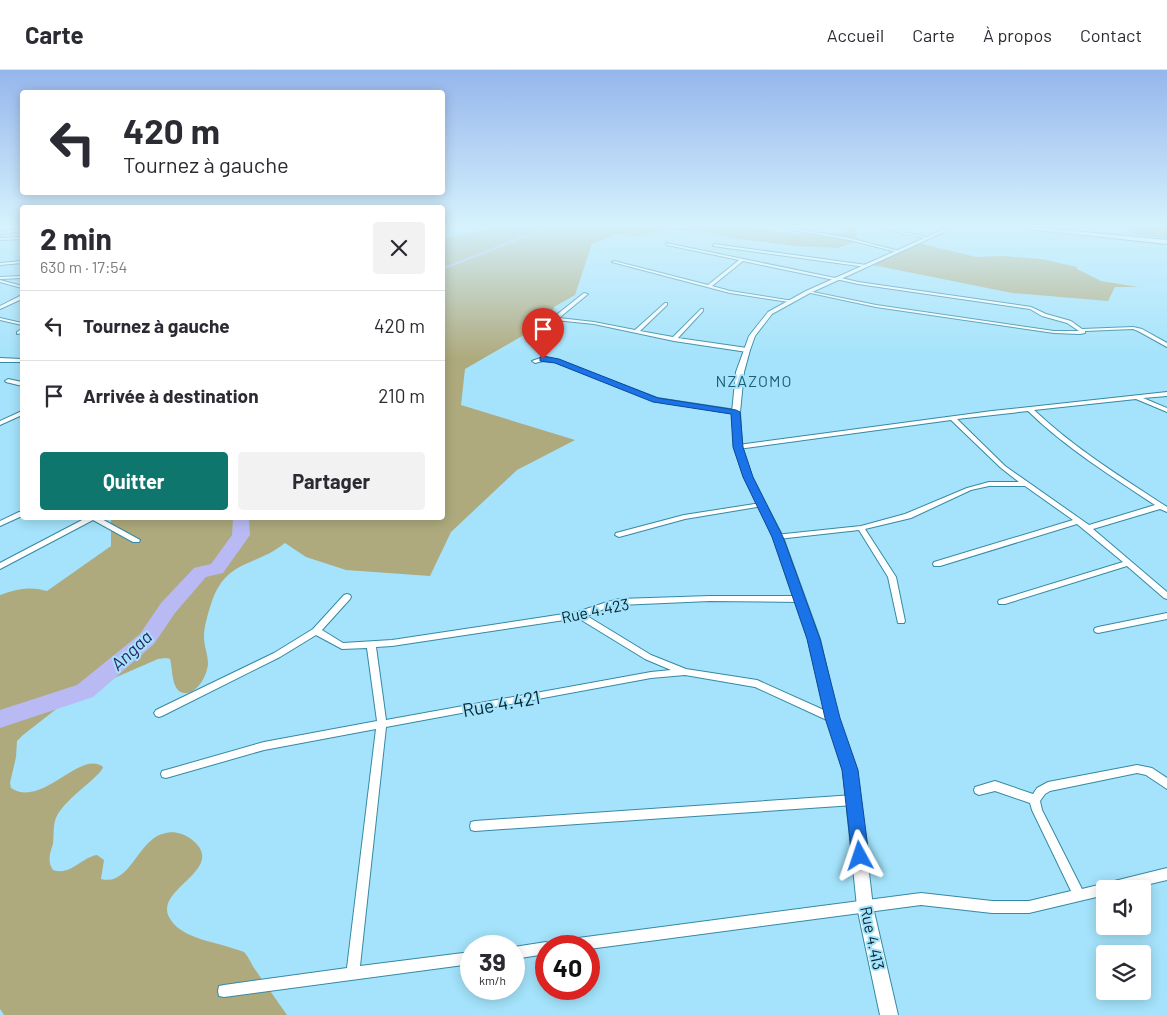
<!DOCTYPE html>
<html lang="fr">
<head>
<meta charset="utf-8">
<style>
  :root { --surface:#fff; --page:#f2f2f3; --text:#2b2b33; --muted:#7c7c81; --line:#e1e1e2; --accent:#0f766e }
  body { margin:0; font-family:Barlow,sans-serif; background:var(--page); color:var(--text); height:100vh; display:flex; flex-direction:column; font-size:19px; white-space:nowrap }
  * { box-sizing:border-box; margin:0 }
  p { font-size:16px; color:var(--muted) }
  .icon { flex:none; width:28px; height:28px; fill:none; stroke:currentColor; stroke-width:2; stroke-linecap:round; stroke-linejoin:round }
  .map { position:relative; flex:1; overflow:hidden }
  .panel { position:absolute; left:20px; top:135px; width:425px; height:315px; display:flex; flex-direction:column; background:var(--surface); border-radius:5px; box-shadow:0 2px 12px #0003 }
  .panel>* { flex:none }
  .banner { position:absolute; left:20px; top:20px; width:425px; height:105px; border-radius:5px; box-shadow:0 2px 12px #0003; background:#fff; color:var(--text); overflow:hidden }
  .buttons { position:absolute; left:1096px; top:810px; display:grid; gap:10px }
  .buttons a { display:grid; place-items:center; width:55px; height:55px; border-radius:5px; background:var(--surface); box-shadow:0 2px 12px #0003; font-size:25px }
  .speed { position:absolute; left:460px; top:865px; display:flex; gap:10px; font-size:25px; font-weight:700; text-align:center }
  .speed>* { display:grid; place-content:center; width:65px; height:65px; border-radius:50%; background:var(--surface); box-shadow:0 2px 12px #0003; line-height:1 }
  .speed small { font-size:12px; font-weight:400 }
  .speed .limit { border:8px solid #d22; background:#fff; color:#111 }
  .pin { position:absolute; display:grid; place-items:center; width:42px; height:42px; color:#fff; margin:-51px -21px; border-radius:50% 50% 50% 0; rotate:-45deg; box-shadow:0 0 5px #0007 }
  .pin .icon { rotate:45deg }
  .me { position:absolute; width:55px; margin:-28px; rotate:355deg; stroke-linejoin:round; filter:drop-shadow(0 0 4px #0008) }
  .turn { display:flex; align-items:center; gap:18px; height:105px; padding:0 20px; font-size:22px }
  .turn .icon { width:65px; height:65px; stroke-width:2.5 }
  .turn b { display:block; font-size:35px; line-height:42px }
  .round { display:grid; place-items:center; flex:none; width:52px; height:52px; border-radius:5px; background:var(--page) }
  .summary { display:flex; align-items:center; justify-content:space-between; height:85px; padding:0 20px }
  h1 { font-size:30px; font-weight:700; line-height:38px }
  .cta { display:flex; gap:10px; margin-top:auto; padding:10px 20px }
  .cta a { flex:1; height:58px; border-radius:5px; background:var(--accent); color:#fff; font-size:20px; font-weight:700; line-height:58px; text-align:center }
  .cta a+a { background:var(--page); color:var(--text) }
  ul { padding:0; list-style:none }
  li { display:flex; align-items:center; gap:15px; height:70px; padding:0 20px; border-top:1px solid var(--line) }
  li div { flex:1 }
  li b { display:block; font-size:19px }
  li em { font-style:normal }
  header { display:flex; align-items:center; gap:30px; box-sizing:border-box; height:70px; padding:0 25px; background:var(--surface); border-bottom:1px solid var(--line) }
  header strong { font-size:24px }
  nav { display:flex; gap:28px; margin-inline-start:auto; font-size:18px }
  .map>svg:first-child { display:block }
  .green { fill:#aeaa7d }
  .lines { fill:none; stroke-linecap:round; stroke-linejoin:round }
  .stream { stroke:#b9baf3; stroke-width:2 }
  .river { fill:#b9baf3; fill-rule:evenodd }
  .minor-casing { stroke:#3589a4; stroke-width:2 }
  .tertiary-casing { stroke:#3589a4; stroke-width:2 }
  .minor { fill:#fff; fill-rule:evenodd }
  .tertiary { fill:#fff; fill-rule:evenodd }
  .route { fill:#1a73e8; stroke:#114b97 }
  .labels { text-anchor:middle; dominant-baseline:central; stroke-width:4; stroke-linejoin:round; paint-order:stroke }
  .far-quarter-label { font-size:16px; letter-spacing:1px; fill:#1f5f73; stroke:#a4e3fb }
  .street-label { font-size:16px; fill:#032732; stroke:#a4e3fb }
  .water-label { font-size:18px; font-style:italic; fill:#2c2364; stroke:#a4e3fb }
  .near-street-label { font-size:19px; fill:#032732; stroke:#a4e3fb }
</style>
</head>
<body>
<header>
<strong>Carte</strong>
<nav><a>Accueil</a><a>Carte</a><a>À propos</a><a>Contact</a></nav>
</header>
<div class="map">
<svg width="1167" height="945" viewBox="0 0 1167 945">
  <rect width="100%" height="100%" fill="#a4e3fb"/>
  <g class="green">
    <path d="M495,157h249l54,7 52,-2 -10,-5 15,1 2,13 -19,7 -43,-2 -63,-8 -27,-6 -36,-2 -33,6 -18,-2 -26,10 -17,51 -21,12 -6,14 -83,48 -4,36 114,35 -58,30 -66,62 -21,44 -84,-6 -40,-13 -21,-14c-31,25 -59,15 -74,61 -3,10 -7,22 -7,33 0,9 4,18 4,27 -1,11 -9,27 -21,29 -16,2 -14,-23 -17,-34l-4,-1 -8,1 -85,37 -50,39 -6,6 -1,16 -6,26 1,5c31,21 69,-39 92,-21 -2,10 -43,34 -48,54 -2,7 -1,15 -2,23 -3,9 -6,17 0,26 18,6 27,-12 44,-15l7,5 -3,19c30,8 37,-42 65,-46 8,-2 18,1 25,6 39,30 -37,49 -22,78 10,20 41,24 60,30 4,2 11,3 15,5 4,4 7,11 10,16 11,16 22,31 33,47h-283l-4,-6v-414c17,-6 30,-9 47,-4l64,-45v-28h331l1,-279z"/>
    <path d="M1121,157h46v11l-30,-3z"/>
    <path d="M921,171l2,3 53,13 28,-1 37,3 36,8v2l24,12 37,6h-23l-7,14 -96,-8 -139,-28z"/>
  </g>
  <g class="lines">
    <path class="stream" d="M442,199l107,-42"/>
    <path class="river" d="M233,448h16l1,17 -27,38 -17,4 -31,36 -21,31 -61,53 -93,31v-18l77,-25 63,-51 21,-31 33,-35 17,-4 21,-29z"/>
    <defs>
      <g id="minor">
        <path d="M776,157h8l65,11 50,13 -2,1 -48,-12z"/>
        <path d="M875,157h6l49,11 -2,1z"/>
        <path d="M22,159v2l-22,3v-2z"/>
        <path d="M22,167v2l-22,1v-2z"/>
        <path d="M666,173l169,35 2,-1 21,5 173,25 15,7 25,7 11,8 51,-2 9,2 25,14v4l-29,-16 -5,-2 -48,2v2l-5,1 -26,-1 -178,-26 -70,-15 2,-1 68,14 178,26h25l-12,-8 -25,-7 -12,-7 -172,-25 -22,-5 -2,1 -91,-19 -31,25 18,5 57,9h2v2l-59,-9 -118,-31 2,-1 94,24 31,-25 -72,-15z"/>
        <path d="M714,174l152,21 2,1 -2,1 -153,-21z"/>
        <path d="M22,191v2l-22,2v-2z"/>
        <path d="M22,206v2l-22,1v-2z"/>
        <path d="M0,210l22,6v2l-22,-6z"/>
        <path d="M584,223l4,1 -29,24 35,4 41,8 30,-27h2v2l-27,26 33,6 28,-28h2v2l-25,27 69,10 3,2 -3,2 -73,-11 -80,-17 -39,-4v-4z"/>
        <path d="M20,226h2v3l-22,10v-3z"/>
        <path d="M0,248l22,5v2l-22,-5z"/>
        <path d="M20,260h2v3l-5,1v-2z"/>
        <path d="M543,287l15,3 99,38 79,12 3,2 -3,2 -82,-13 -99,-39 -12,-1 -8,2 -3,-2z"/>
        <path d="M0,288l22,1v3h-22z"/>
        <path d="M8,309l14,3v4l-16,-4 -1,-1z"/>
        <path d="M1167,322v4l-24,2 24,10v4l-31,-13 -102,11c40,38 87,67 133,97v5l-7,-3 -67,20 74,63v7l-3,-1 -37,-32 -122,38h-6l-1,-2 1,-2 124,-38 -46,-38 -137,42h-6l-1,-2 1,-2 139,-42 -48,-34h-36l-18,4 -60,28 -46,11 31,48 9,44 -1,2h-6l-10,-46 -29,-47 -81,9 -4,-2 1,-2 86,-9 44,-12 62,-26 22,-6h30l-18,-14 -50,-48 -213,29 -3,-2 3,-2 254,-34zM1028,341c38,37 83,65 127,94l-66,20 -84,-59 -48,-47z"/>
        <path d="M22,341v4l-22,10v-4z"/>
        <path d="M761,433l4,2 -2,1 -78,13 -66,18 -4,-2 1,-2 68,-18z"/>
        <path d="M19,442h3v4l-22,10v-5z"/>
        <path d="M86,448h14l40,22 -1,2h-6l-40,-22 -93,49v-6z"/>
        <path d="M347,524l3,1 1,2 -1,2 -28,31 21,13 49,-3 185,-28 27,-9 15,-4 91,-3h90l3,1 1,2 -1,2 -3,1 -90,-1 -91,4 -10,2 -22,9 64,39 35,14 71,11 78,35 2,3 -2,3 -3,1 -3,-1 -74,-34 -70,-12 -34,3 -265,49 -26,239 111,-14v12l-247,33 -5,-1 -1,-5 1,-5 5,-1 123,-17 29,-239 -112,21 -98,28 -4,-1 -1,-3 1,-3 4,-1 98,-28 113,-21 -10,-73 -25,1 -26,-14 -36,22 -118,59 -3,1 -3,-1 -2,-3 2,-3 118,-57 39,-24 31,-34zM578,548l67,41 26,11 -20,2 -265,48 -10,-73 16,-1z"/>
        <path d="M1167,543v6l-69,14 -3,-1 -1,-2 1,-2 3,-1z"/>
        <path d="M1137,695l15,3 15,10v11l-21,-14 -9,-2 -87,18 -5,3 -5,7 2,9 40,79 85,-21v12l-38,9h-24v6l-76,18h-37l-71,-8 -332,44v-3h-32l2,-4 4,-2 358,-47 71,8h37l42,-10 -39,-81 -2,-7 -35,-12 -16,4 -4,-2 -1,-3 1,-3 20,-6 38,13 4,-6 11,-6z"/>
        <path d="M854,725l4,2 1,3 -1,3 -4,2 -379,26 -4,-1 -1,-4 1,-4 4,-1z"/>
        <path d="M546,872l4,2 2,2h-6v8l-32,5v-12z"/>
      </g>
      <g id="tertiary">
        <path d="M949,157h6l-145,66 -38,21 -17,22 -5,14 -6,22 -4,40 2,35 10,30 31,60 37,102 18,79 19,52 16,137 25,108h-18l-23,-108 -14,-137 -17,-52 -18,-79 -35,-102 -29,-60 -10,-30 -2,-35 4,-40 8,-22 5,-14 19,-24 38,-21z"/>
        <path d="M1017,157h15l135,13v4l-148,-16z"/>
      </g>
    </defs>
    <use href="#minor" class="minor-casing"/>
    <use href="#tertiary" class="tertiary-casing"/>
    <use href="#minor" class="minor"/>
    <use href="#tertiary" class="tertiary"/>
  </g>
  <linearGradient id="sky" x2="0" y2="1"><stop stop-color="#95b6ec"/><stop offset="0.54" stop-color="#d6f2fd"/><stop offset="1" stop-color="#d6f2fd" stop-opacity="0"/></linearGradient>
  <rect width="1167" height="289" fill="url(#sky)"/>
  <path class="route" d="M543,286l16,3 99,39 78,12 4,2 3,35 10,30 30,60 37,102 20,79 18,52 11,86 -3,5 -6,3 -6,-3 -2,-5 -10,-86 -17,-52 -18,-79 -35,-102 -29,-60 -10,-30 -2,-33 -78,-12 -98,-39 -15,-2v-4z"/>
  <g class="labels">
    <g class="far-quarter-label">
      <text x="754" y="310">NZAZOMO</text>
    </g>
    <g class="street-label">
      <text transform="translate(595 540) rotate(-12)">Rue 4.423</text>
      <text transform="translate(873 868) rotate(78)">Rue 4.413</text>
    </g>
    <g class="water-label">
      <text transform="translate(131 580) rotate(-43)">Angaa</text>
    </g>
    <g class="near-street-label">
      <text transform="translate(501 633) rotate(-10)">Rue 4.421</text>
    </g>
  </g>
</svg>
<div class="buttons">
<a><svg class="icon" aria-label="sound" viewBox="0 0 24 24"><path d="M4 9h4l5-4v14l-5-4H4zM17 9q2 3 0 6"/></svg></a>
<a><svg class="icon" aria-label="layers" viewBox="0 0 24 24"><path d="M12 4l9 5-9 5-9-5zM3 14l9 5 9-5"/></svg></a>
</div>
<div class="speed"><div>39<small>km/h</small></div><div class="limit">40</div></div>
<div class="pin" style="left:543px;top:289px;background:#d93025"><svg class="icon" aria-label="arrive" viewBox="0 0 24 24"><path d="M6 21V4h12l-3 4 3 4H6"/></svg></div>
<svg class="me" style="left:860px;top:786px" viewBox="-20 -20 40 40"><path d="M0-17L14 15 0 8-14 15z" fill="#1a73e8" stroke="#fff" stroke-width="4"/></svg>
<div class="banner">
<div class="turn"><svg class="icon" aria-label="left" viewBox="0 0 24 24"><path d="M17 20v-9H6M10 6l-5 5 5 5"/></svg><div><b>420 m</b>Tournez à gauche</div></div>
</div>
<section class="panel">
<div class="summary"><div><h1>2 min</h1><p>630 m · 17:54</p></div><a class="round"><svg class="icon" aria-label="close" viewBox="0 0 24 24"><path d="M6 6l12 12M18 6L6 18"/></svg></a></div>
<ul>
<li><svg class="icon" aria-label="left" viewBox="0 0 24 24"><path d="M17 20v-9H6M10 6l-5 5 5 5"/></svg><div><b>Tournez à gauche</b></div><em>420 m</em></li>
<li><svg class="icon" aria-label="arrive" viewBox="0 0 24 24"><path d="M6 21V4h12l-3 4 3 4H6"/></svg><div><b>Arrivée à destination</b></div><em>210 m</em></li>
</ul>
<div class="cta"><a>Quitter</a><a>Partager</a></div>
</section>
</div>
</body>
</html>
